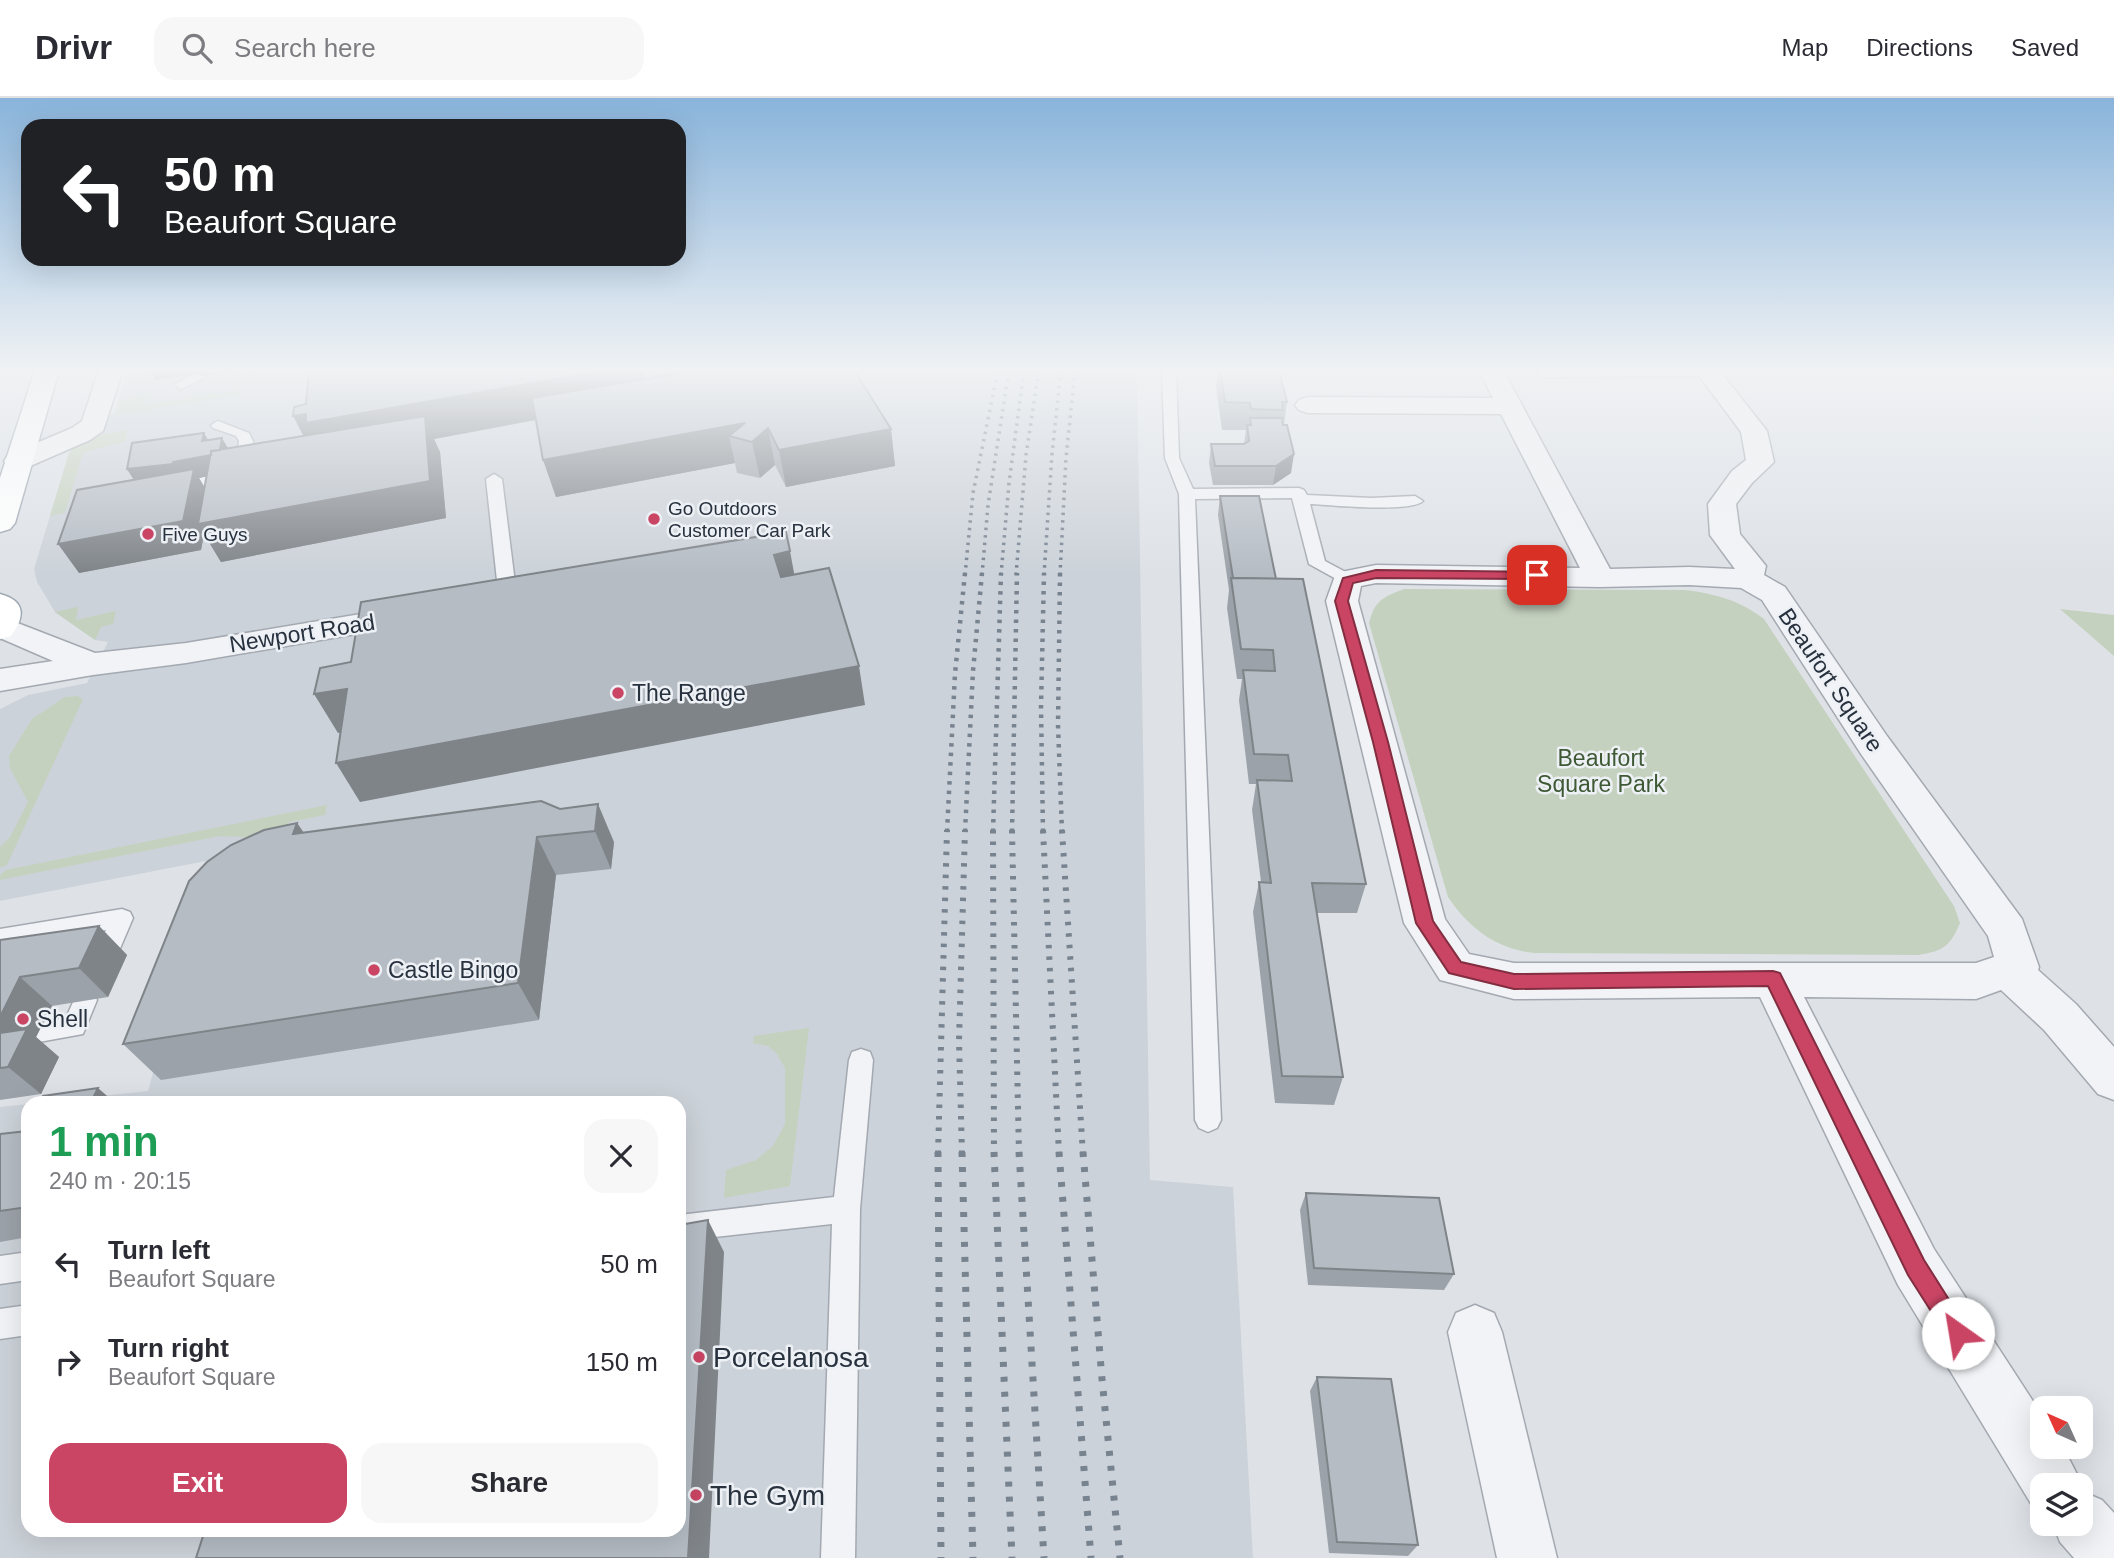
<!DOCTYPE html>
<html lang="en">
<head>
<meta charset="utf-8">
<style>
  :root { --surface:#fff; --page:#f7f7f7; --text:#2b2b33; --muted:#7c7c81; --line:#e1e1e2; --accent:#ca4564 }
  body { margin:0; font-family:Helvetica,sans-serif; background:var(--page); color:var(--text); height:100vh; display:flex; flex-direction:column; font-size:26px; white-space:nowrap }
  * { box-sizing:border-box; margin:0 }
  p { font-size:23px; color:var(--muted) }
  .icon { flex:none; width:38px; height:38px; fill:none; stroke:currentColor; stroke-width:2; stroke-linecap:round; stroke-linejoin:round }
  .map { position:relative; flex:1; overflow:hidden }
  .side { position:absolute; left:21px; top:998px; width:665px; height:441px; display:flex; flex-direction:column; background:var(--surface); border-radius:21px; box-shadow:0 7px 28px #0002 }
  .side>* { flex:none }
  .banner { position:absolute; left:21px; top:21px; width:665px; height:147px; border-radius:21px; box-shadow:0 7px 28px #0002; background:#202124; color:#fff; overflow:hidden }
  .needle { width:46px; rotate:315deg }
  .buttons { position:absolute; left:2030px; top:1298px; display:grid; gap:14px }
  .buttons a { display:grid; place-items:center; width:63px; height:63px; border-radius:14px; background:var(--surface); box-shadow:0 7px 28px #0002; font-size:35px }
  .pin { position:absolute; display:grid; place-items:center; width:60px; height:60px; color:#fff; margin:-30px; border-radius:14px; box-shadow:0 4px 10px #0006 }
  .me { position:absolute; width:77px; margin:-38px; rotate:328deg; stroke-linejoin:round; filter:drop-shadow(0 0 5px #0008) }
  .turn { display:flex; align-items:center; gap:24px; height:147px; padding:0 28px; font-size:32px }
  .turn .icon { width:91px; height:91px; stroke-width:2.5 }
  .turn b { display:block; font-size:49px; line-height:60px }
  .round { display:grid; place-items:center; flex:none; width:74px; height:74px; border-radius:21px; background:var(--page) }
  .summary { display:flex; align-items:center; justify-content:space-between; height:119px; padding:0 28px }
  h1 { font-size:42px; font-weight:800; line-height:52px; color:#1e9e55 }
  .action { display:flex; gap:14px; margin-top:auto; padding:14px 28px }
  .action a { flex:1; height:80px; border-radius:21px; background:var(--accent); color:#fff; font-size:28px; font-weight:800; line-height:80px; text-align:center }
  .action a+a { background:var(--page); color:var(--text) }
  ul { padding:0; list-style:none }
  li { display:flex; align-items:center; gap:21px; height:98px; padding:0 28px }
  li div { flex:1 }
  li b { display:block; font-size:26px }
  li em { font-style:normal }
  header { display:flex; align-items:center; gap:42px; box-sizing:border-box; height:98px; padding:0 35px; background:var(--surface); border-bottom:2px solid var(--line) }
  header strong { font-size:33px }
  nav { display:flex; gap:38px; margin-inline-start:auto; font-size:24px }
  .search { width:490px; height:63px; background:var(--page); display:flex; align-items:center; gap:18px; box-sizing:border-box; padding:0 24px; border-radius:21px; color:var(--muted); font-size:26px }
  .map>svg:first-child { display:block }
  .built { fill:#ccd2d9 }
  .green { fill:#c5d1bf }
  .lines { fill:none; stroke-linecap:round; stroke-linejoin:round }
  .service-casing { stroke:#a4a9b1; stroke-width:3 }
  .minor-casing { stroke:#a4a9b1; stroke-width:3 }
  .primary-casing { stroke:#9ea8b3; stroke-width:3 }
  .service { fill:#f1f3f6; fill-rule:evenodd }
  .minor { fill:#f1f3f6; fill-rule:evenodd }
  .primary { fill:#fff; fill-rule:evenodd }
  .rail-far3 { stroke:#788390; stroke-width:3.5; stroke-dasharray:2.5 5; stroke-linecap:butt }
  .rail-far2 { stroke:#788390; stroke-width:4.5; stroke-dasharray:3.5 6; stroke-linecap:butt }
  .rail-far1 { stroke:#788390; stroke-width:6; stroke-dasharray:3.5 8; stroke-linecap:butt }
  .rail { stroke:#788390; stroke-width:7; stroke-dasharray:5 10; stroke-linecap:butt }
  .wall { fill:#9ca2a9; fill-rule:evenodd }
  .shaded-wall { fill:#7f8489 }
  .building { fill:#b5bcc4; stroke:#7f8489; stroke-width:2 }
  .route { fill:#ca4564; stroke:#832d41; stroke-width:2 }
  .poi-dot { fill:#ca4564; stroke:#edf1f5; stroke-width:2.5 }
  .labels { text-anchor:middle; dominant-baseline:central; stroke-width:5; stroke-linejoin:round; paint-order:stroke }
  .far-poi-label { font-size:19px; fill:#28313e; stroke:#edf1f5; text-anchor:start }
  .street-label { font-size:23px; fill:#28313e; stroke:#edf1f5 }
  .poi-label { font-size:23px; fill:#28313e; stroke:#edf1f5; text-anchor:start }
  .park-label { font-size:23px; fill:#3f5935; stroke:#edf1f5 }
  .near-poi-label { font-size:28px; fill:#28313e; stroke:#edf1f5; text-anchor:start }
</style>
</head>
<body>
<header>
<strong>Drivr</strong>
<div class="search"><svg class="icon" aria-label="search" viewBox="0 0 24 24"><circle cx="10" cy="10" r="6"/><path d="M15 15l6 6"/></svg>Search here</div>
<nav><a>Map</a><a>Directions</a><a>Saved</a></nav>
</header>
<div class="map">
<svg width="2114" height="1460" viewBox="0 0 2114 1460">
  <rect width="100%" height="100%" fill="#dee2e7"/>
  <path class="built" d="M127,272h1010l13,810 83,7 20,371h-1253v-451l28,-3v426h651v-428h-637l106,-11 63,-231 -211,41v-192l28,-14 59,-12 21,-41 -13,-2 -40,-28 -18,-30 -3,-13 35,-116 31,-23 8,-9 2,-6 5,-3z"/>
  <g class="green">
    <path d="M358,272h10l-128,21 -1,4 -117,19 -6,-2 3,-12 33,-6 -12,12z"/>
    <path d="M128,332l-3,11 -42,12 -18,60 -15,3 19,-63c13,-16 40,-20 59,-23z"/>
    <path d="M1404,491l281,1c31,4 54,10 79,29l190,287 6,17c-10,24 -17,28 -42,32l-384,-2c-38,-4 -65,-25 -86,-56l-79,-274c6,-23 14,-26 35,-34z"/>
    <path d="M78,509l-2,13 40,-9 -3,13 -12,3 -6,13 -40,-28z"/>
    <path d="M2060,511l54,6v41z"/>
    <path d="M77,598l6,3 -76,166 -7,3v-21l10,-10 18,-35 -18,-34 -1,-12 23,-37 33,-22z"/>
    <path d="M327,707l-2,10 -36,7 -2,6 -26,10 -41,-2 -220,44v-5l6,-5z"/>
    <path d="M809,930l-19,158 -66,12 2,-28 30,-10 17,-14 12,-22v-56l-8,-14 -9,-8 -15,-3 1,-7z"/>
  </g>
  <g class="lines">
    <defs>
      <g id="service">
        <path d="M1162,272h14l3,88 14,31 106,-1 5,2 3,5 64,3 44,-2 8,5c-13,12 -92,4 -113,3l15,57 28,15 2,4 -2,4 -6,1 -38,-21 -17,-66 -97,1 26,621 -4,8 -9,4 -9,-4 -4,-8 -16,-626 -14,-36z"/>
        <path d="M1538,272h176l2,2 -7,4 -166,1 -7,-4z"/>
        <path d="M199,273l7,4 -2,3 -23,11 -7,-4z"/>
        <path d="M218,323l31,12 4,8 -3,29 -9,8 -66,15 -5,-2 -3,-3 3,-3 65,-17 4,-27 -3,-5 -23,-8 -2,-3z"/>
        <path d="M494,376l8,5 15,120 -9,5 -9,-5 -13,-120z"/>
        <path d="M122,811l8,3 3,6 -20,47 -8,2 -8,-2 -4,-7 13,-28 -106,17v-18z"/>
        <path d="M85,892l8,3 4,7 -14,34 -44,8 -9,-3 -3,-7 3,-7 36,-7 11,-25z"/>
        <path d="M861,951l9,3 3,8 -13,149 -5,349h-34l11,-334 -153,17v-26l155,-18 15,-137 3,-8z"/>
        <path d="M28,1154v28l-28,4v-28z"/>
        <path d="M28,1207v30l-28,4v-30z"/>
      </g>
      <g id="minor">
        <path d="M99,272h24l-20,61 -13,9 -62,27 -10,2 -10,-2 -4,-6 4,-6 64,-27 10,-7z"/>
        <path d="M1479,272h24l107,199 79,-2 46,2 -25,-34 -2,-31 24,-33 14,-11 -5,-28 -46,-62h24l48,61 7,31 -22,21 -16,21 4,30 26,32 -2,9 21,12 102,149 135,183 17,48 -1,3 38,34 38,43v53l-16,-6 -54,-64 -43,-40 -25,9 -172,-2 130,252 108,166v32h21l20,39 -2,5 21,9 12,13v45h-40l-14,-16 -7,-18h28v-38h-39v24l-9,-3 -135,-222 -138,-288 -246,2 -74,-19 -36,-57 -78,-322 10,-28 40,-8 204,3 -79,-154 -193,-1 -9,-3 -4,-5 4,-5 9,-3 185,1zM1376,485l224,4 89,-2 52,3 21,12 99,154 127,182 6,21 -18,6h-462l-45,-9 -24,-35 -87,-318 3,-15z"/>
        <path d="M409,508l11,3 5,7 -5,7 -234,40 -93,12 -93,16v-22l53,-8 -53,-23 2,-21 93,36 91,-10z"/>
        <path d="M1475,1207l19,8 8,19 55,226h-60l-49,-226 8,-19z"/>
      </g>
      <g id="primary">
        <path d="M35,272h24l-44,153 -5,6 -10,3v-54z"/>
        <path d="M0,496c26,7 25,23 11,42l-11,3z"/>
      </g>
    </defs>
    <use href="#service" class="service-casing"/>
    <use href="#minor" class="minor-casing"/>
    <use href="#primary" class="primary-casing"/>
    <use href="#service" class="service"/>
    <use href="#minor" class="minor"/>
    <use href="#primary" class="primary"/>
    <g class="rail-far3">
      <path d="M965,477l8,-82 25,-123"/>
      <path d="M982,477l6,-70 21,-135"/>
      <path d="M1001,477l8,-92 15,-113"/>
      <path d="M1016,477l10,-120 13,-85"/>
      <path d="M1044,477l8,-121 9,-84"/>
      <path d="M1060,477l6,-117 9,-88"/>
    </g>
    <g class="rail-far2">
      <path d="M1060,475l-2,152 4,107"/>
      <path d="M947,734l8,-158 10,-101"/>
      <path d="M965,734l8,-161 9,-98"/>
      <path d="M993,734l8,-259"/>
      <path d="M1012,734l5,-259"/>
      <path d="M1043,734l-2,-125 3,-134"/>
    </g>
    <g class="rail-far1">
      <path d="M993,732l1,324"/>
      <path d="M1012,732l7,324"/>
      <path d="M1043,732l16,324"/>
      <path d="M1062,732l21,324"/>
      <path d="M938,1056l9,-324"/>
      <path d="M962,1056l-3,-113 6,-211"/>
    </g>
    <g class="rail">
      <path d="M938,1054l3,406"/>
      <path d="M962,1054l11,406"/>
      <path d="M994,1054l18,406"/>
      <path d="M1019,1054l25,406"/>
      <path d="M1059,1054l32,406"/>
      <path d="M1083,1054l19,227 18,179"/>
    </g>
  </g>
  <g class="wall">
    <path d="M644,272l3,8 8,-1 -3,-7h205h-3l37,59 4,37 -109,21 -11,-22 -15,13 -23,-5 -2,-10 -179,34 -20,-77 -102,19 6,13 6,66 -225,44 -17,-28 -3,16 -122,23 55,-93 -7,-11 81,-29 21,9 75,-13zM207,378l-2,12 -6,-10z"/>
    <path d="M1218,272h61l8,32 -3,23 7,48 -18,12h-60l-4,-22 2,-19h33l2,-14h-24l-6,-44z"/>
    <path d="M1220,398l56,83 90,305 -9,29h-40l26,164 -9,28 -59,-2 -22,-191 6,-30h2l-9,-72 4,-26h-7l-10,-84 3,-21h-5l-10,-71 2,-18 -11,-75z"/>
    <path d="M541,703l73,41 -3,27 -55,6 -17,145 -378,60 -38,-36 174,-221 7,10z"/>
    <path d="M99,828l28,29 -19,42 -56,9 -16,31 23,20 -18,37 -41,6v-160z"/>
    <path d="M28,1030v109l-28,5v-108l27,-3z"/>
    <path d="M1306,1095l148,81 -10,16 -136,-5 -8,-75z"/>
    <path d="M1317,1279l101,168 -10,11 -79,-3 -19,-162z"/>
  </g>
  <g class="shaded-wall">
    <path d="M149,272h93l-43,6 -2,-2 -42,6z"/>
    <path d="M607,272h37l8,28 -218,41 6,13 6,66 -225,44 -17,-28 -3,16 -122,23 -21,-29 81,-56 -12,-19 46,-7 29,-21 2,-8 11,19 7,-14 11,19 -3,15 -31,6 12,20 101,-46 -19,-36z"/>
    <path d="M745,325l-16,13 6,27 -179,34 -13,-37z"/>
    <path d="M768,330l7,37 -15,13 -8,-36z"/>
    <path d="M891,331l4,37 -109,21 -7,-37z"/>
    <path d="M1294,356l-3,19 -18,12 3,-19z"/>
    <path d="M790,453l7,38 -15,3 -8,-37z"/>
    <path d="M859,568l6,39 -505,97 -24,-39z"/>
    <path d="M347,591l22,39 -31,5 -24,-39z"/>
    <path d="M598,706l16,38 -3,27 -16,-38z"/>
    <path d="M297,725l27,39 -31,-28z"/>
    <path d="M537,739l19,38 -17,145 -21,-37z"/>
    <path d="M99,828l28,29 -19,42 -29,-29z"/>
    <path d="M20,879l32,29 -16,31 23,20 -18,37 -33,-27 -8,-25v-25z"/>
    <path d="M98,990l16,14h-23z"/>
    <path d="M708,1122l16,32 -15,306h-21z"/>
  </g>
  <g class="building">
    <path d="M309,272h298l-301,53v-9l-13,2 1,-9 12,-3z"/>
    <path d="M655,272h43l-40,7z"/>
    <path d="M698,272h156l37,59 -112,21 -11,-22 -16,14 -23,-6 16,-13 -202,37 -11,-62z"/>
    <path d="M1220,272h59l8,32h-5l1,8 -32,-1 -1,-6 -25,-1z"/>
    <path d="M425,318l5,65 -232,43 13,-73z"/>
    <path d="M1250,320h32l1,7h4l7,29 -18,12h-61l-4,-22h33l5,-3 -2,-16h4z"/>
    <path d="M204,335l-2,8 20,-3 -2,12 -9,1v4l-38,7v2l-46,5 5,-26z"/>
    <path d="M194,371l-11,52 -125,23 19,-54z"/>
    <path d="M1220,398h39l17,83 -43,-1z"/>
    <path d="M786,434l4,19 -16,4 7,22 48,-9 30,98 -523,97 11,-74 -33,5 6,-26 31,-6 10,-60z"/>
    <path d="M1231,480l72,1 63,305 -54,-1 31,194 -61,-1 -23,-194 12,1 -14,-103 35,1 -4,-26 -34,-1 -11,-84 32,1 -2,-21 -32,-1z"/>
    <path d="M541,703l19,8 38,-5 -3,27 -58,6 -19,146 -395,61 66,-163 18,-19 24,-17 33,-15 33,-7 -4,11z"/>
    <path d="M99,828l-20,42 -59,9 -20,40v-77z"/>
    <path d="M27,931l-19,38 -8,1v-35z"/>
    <path d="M98,990l-7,14h-51l3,-6z"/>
    <path d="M28,1030v79l-28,4v-77l27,-3z"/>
    <path d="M1306,1095l133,5 15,76 -140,-6z"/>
    <path d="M708,1122l-20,338h-492l9,-28h474v-305z"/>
    <path d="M1317,1279l74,2 27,166 -81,-3z"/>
  </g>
  <linearGradient id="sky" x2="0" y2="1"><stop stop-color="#89b4db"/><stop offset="0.57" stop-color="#f0f2f4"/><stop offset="1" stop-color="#f0f2f4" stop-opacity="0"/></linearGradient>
  <rect width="2114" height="476" fill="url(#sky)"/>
  <path class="route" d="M1376,472l161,2 6,3 -6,4 -161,-1 -23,5 -5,18 40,141 45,179 28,41 53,12 259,-3 7,2 144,287 41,65 4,8 -4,8 -7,3 -8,-3 -42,-66 -140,-289 -254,3 -65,-16 -33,-50 -43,-181 -38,-141 8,-23z"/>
  <g class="poi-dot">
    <circle cx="654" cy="421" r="7"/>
    <circle cx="148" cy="436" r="7"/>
    <circle cx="618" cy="595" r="7"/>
    <circle cx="374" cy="872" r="7"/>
    <circle cx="23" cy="921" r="7"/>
    <circle cx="699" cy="1259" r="7"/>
    <circle cx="696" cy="1397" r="7"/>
  </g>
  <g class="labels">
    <g class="far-poi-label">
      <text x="668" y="410">Go Outdoors<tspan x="668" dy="22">Customer Car Park</tspan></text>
      <text x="162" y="436">Five Guys</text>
    </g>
    <g class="street-label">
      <text transform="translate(302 535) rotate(-9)">Newport Road</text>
      <text transform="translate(1831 582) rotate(56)">Beaufort Square</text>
    </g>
    <g class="poi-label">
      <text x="632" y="595">The Range</text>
      <text x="388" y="872">Castle Bingo</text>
      <text x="37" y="921">Shell</text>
    </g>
    <g class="park-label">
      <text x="1601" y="660">Beaufort<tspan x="1601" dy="26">Square Park</tspan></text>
    </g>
    <g class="near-poi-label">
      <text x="713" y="1259">Porcelanosa</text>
      <text x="710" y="1397">The Gym</text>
    </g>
  </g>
</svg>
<div class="buttons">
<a><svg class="needle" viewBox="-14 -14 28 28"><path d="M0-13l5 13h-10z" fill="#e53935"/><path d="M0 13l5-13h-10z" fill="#7c7c81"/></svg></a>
<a><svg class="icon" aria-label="layers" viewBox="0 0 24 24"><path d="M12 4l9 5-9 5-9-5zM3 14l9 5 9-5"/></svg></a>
</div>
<div class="pin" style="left:1537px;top:477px;background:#d93025"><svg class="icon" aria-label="arrive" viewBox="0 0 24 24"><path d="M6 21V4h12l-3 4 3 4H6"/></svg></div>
<svg class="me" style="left:1958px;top:1235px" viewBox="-20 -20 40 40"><circle r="19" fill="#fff"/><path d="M0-13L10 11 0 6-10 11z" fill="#ca4564"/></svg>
<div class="banner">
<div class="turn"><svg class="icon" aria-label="left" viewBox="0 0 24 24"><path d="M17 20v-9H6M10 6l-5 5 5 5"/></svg><div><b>50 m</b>Beaufort Square</div></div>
</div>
<section class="side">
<div class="summary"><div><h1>1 min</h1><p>240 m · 20:15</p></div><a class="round"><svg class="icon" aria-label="close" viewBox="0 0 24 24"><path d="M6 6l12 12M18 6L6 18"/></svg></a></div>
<ul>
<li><svg class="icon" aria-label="left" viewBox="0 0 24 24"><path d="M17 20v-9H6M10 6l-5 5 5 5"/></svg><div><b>Turn left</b><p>Beaufort Square</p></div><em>50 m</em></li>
<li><svg class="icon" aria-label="right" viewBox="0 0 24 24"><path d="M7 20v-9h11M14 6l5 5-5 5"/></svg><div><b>Turn right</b><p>Beaufort Square</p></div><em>150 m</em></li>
</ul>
<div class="action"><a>Exit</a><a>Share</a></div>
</section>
</div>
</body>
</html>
